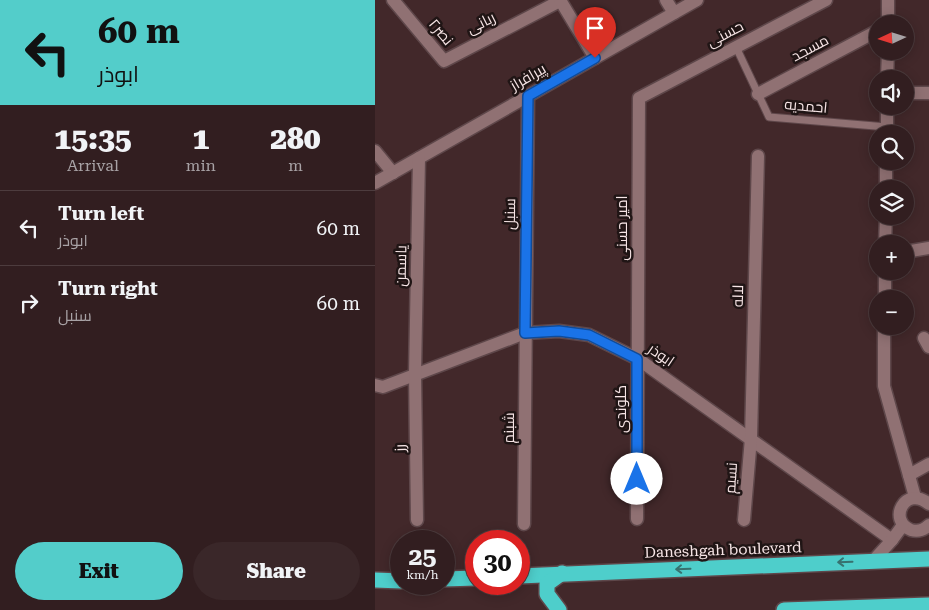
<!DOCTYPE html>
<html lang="en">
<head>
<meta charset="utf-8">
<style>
  :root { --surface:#321e20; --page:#3a2729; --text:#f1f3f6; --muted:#a8a2a5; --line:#4d3c3e; --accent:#53cdca }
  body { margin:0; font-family:"Roboto Serif",Cairo,serif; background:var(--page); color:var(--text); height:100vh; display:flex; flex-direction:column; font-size:19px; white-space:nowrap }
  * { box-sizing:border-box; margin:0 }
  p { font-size:16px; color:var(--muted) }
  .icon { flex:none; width:28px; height:28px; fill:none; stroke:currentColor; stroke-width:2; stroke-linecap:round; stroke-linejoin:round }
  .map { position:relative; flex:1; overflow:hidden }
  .sheet { display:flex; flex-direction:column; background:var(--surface); width:375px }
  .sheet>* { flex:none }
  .top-card { background:#53cdca; color:#111; overflow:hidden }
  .needle { width:32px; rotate:266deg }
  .controls { position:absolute; left:494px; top:15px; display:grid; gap:10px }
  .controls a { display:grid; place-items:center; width:45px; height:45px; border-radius:50%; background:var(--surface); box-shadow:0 2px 12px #0003,0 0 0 1px var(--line); font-size:25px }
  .speed { position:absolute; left:15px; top:530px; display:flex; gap:10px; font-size:25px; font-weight:700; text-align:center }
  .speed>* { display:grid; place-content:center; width:65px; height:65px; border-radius:50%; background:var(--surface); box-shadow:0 2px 12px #0003,0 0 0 1px var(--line); line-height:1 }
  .speed small { font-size:12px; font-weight:400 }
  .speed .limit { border:8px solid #d22; background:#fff; color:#111 }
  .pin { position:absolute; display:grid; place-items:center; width:42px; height:42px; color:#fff; margin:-51px -21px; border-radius:50% 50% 50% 0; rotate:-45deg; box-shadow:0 0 5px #0007 }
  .pin .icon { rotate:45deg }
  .me { position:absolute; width:55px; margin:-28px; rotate:0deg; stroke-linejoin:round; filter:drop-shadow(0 0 4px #0008) }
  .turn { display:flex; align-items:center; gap:18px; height:105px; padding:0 15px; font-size:22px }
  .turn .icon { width:65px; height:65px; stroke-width:2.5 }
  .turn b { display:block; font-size:35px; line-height:42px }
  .eta { display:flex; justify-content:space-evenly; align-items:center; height:85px; text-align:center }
  .eta b { font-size:30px; font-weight:800; line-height:35px }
  .primary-button { display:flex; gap:10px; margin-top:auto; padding:10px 15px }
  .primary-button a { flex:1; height:58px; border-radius:30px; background:var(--accent); color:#111; font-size:20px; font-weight:800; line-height:58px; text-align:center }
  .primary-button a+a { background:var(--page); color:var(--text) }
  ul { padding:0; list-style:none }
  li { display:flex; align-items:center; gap:15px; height:75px; padding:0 15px; border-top:1px solid var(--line) }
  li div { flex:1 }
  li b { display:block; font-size:19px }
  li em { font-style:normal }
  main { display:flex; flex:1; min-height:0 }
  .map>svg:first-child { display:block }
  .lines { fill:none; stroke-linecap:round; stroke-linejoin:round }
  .lane-casing { stroke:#5e474a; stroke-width:9 }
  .street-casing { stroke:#5e474a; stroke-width:15 }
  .secondary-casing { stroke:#5e474a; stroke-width:15 }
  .highway-casing { stroke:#5e474a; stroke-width:18 }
  .lane { stroke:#907173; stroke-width:7 }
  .street { stroke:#907173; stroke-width:12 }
  .secondary { stroke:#907173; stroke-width:12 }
  .highway { stroke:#4ececb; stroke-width:15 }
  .oneway { stroke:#377270 }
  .route-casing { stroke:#114b97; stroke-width:12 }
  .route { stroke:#1a73e8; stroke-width:9 }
  .labels { text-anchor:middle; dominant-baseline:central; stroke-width:5; stroke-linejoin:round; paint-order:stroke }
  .street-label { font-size:15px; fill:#f7e5e6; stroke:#201515 }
</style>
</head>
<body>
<main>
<section class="sheet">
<div class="top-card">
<div class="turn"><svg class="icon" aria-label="left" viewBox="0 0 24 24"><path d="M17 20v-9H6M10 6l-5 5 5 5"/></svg><div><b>60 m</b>ابوذر</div></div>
</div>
<div class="eta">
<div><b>15:35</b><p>Arrival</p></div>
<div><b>1</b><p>min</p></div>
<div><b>280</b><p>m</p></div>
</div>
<ul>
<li><svg class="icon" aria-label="left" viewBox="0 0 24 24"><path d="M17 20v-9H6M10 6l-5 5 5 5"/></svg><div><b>Turn left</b><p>ابوذر</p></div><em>60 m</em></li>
<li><svg class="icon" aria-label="right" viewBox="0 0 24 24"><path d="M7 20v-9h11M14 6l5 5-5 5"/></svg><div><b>Turn right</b><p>سنبل</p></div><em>60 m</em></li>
</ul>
<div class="primary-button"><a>Exit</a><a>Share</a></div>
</section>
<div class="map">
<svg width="554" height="610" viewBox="0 0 554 610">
  <rect width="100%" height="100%" fill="#42282a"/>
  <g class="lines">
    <defs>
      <path id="lane" d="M361,47l33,70 118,10"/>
      <g id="street">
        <path d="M18,0l51,61 116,-60"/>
        <path d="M185,0l35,58"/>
        <path d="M291,0l8,13"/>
        <path d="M530,93h24"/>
        <path d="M383,94l119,-63"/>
        <path d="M0,151l18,22"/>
        <path d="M0,183l322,-183"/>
        <path d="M530,252l24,-4"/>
        <path d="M549,338l5,9"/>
        <path d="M0,385l8,2 142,-54 34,-2 30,4 49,24 254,181"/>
        <path d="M534,475l20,-11"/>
        <path d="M262,519l2,-421 187,-98"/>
        <path d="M42,520l-2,-146 4,-216"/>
        <path d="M369,520l7,-82 7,-282"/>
        <path d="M149,524l4,-428"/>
      </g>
      <g id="secondary">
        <path d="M513,24v-24"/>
        <path d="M512,79l1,-28"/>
        <path d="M512,134v-28"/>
        <path d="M511,189v-28"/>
        <path d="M510,244l1,-28"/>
        <path d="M510,299v-28"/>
        <path d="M509,326v60l31,111"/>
        <path d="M554,504c-24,-20 -42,17 -18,26 7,2 13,0 18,-5"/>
        <path d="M498,561l19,-21 11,-15"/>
      </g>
      <g id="highway">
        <path d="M144,576l410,-17"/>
        <path d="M69,579l32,-1"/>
        <path d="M0,580l26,1"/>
        <path d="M184,610l-12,-16v-10l15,-11"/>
        <path d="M409,610l145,-5"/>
      </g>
    </defs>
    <use href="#lane" class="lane-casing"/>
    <use href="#street" class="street-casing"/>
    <use href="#secondary" class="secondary-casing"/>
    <use href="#highway" class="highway-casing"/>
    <use href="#lane" class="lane"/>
    <use href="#street" class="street"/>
    <use href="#secondary" class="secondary"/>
    <use href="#highway" class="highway"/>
  </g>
  <defs><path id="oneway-shaft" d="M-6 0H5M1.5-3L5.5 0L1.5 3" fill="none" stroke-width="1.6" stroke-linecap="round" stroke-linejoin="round" transform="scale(1.25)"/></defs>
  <g class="oneway">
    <use href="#oneway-shaft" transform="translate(470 562) rotate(178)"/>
    <use href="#oneway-shaft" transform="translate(308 569) rotate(178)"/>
  </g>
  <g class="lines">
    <defs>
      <path id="route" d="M220,58l-67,38 -3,237 34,-2 30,4 48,24v120"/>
    </defs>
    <use href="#route" class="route-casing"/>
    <use href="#route" class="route"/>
  </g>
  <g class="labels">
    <g class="street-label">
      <text transform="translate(106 23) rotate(-27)">ربانی</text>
      <text transform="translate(66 32) rotate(50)">نصر۲</text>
      <text transform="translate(350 34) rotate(-28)">حسنی</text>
      <text transform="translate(435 48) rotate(-28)">مسجد</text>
      <text transform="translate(153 77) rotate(-30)">پیرافراز</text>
      <text transform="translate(431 106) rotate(5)">احمدیه</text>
      <text transform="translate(135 214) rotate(-89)">سنبل</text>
      <text transform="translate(247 228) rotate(-90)">امیر حسنی</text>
      <text transform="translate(26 266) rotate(-89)">یاسمن</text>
      <text transform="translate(363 296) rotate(-89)">لاله</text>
      <text transform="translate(286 355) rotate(34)">ابوذر</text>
      <text transform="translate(246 409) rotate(-90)">کلوندی</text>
      <text transform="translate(134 428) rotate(-90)">شبنم</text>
      <text transform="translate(25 448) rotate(-91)">رز</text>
      <text transform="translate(356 478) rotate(-86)">نسیم</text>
      <text transform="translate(348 550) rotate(-2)">Daneshgah boulevard</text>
    </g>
  </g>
</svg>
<div class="controls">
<a><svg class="needle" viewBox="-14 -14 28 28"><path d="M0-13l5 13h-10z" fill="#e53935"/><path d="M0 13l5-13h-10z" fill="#a8a2a5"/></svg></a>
<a><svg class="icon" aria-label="sound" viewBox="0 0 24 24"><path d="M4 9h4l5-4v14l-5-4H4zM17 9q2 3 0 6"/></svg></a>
<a><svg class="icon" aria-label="search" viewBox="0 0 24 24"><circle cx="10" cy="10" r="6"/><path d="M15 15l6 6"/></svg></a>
<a><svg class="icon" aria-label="layers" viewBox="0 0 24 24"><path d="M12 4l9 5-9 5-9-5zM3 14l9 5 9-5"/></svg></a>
<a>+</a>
<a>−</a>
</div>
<div class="speed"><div>25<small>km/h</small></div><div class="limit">30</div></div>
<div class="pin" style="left:220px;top:58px;background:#d93025"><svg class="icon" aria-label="arrive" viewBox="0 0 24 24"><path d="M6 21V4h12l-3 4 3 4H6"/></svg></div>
<svg class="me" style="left:262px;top:479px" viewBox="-20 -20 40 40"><circle r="19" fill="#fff"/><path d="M0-13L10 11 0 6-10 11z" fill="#1a73e8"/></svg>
</div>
</main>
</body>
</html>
